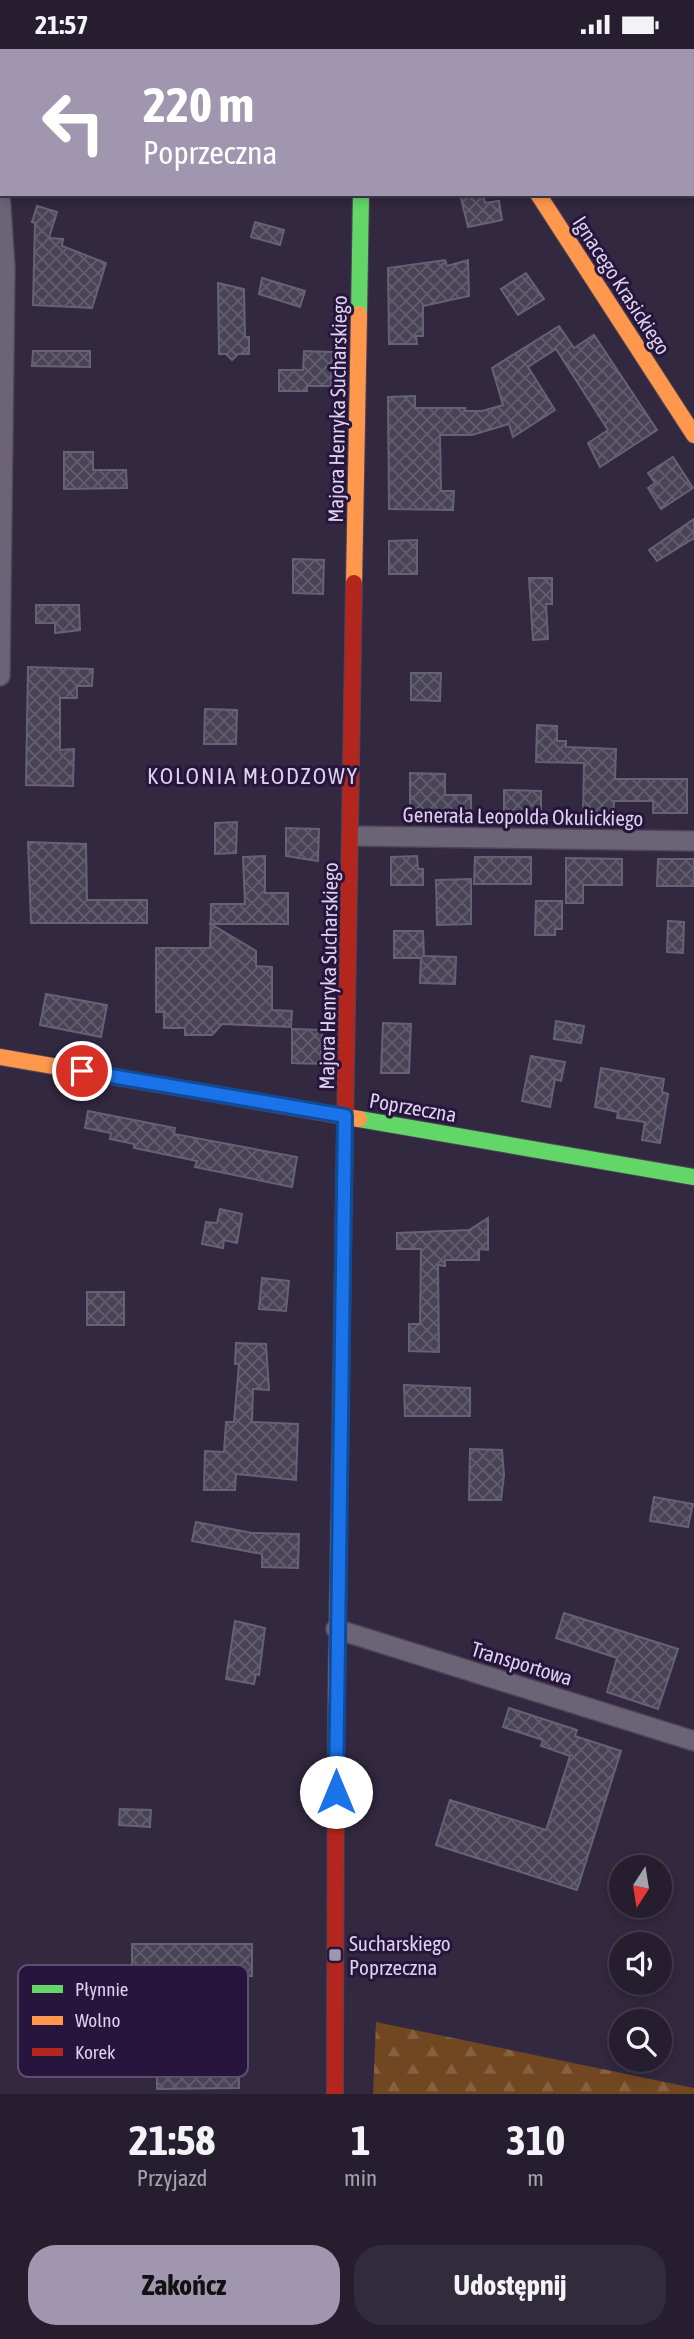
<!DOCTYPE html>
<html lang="pl">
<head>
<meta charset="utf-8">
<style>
  :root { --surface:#261e2f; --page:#322b3b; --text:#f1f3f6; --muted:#a4a2aa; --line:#423c4b; --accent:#a096af }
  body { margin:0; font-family:"Asap Condensed",sans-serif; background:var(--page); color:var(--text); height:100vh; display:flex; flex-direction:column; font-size:26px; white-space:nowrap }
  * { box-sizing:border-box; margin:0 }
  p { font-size:23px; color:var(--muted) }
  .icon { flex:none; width:38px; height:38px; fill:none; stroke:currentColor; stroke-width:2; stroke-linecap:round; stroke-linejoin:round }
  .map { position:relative; height:2045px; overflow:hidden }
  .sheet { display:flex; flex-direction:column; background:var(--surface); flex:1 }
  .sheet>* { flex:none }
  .top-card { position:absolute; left:0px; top:0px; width:695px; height:147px; box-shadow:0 4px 10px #0003,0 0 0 2px var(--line); background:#a096af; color:#fff; overflow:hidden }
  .needle { width:46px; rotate:192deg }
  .tools { position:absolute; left:609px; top:1806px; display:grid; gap:14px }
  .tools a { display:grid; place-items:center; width:63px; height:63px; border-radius:50%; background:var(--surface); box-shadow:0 4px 10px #0003,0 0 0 2px var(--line); font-size:35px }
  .pin { position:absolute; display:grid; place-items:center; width:60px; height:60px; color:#fff; margin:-30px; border:4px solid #fff; border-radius:50%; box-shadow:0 2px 7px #0007 }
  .me { position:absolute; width:77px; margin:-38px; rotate:0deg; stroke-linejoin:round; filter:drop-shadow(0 0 5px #0008) }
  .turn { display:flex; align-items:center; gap:24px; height:147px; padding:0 28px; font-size:32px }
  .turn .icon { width:91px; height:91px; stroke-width:2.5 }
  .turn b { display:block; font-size:49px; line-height:60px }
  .eta { display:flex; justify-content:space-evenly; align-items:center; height:119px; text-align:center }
  .eta b { font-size:42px; font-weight:700; line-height:49px }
  .action { display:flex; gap:14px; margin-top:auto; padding:14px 28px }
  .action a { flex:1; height:80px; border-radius:28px; background:var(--accent); color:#111; font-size:28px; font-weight:700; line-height:80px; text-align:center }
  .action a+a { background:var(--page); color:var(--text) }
  .status { display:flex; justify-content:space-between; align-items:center; height:49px; padding:0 35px; background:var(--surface); direction:ltr }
  .status svg { height:19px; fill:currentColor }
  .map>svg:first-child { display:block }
  .forest { fill:url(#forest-firs) }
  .building { fill:url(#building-cross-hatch); stroke:#666276; stroke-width:2 }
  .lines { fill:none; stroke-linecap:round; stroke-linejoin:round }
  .street-casing { stroke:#4d4458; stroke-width:22 }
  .fast-casing { stroke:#4d4458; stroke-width:18 }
  .slow-casing { stroke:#4d4458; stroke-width:18 }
  .jam-casing { stroke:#4d4458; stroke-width:18 }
  .street { stroke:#6b6476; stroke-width:19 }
  .fast { stroke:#63d668; stroke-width:16 }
  .slow { stroke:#ff974d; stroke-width:16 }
  .jam { stroke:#b3261e; stroke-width:16 }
  .route-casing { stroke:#114b97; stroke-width:18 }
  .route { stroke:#1a73e8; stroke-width:12 }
  .poi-dot { fill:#a096af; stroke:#27153d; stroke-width:2.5 }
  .labels { text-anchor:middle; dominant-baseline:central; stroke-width:6; stroke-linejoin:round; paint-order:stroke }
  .street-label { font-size:21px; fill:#dbd2ec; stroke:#27153d }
  .poi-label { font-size:21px; fill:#dbd2ec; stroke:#27153d; text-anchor:start }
  .neighbourhood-label { font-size:23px; letter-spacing:2px; fill:#dbd2ec; stroke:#27153d }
  .key { fill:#27153d; stroke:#5d4e72; stroke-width:2 }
  .key-label { font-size:19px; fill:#dbd2ec }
</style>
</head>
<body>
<div class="status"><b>21:57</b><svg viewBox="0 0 49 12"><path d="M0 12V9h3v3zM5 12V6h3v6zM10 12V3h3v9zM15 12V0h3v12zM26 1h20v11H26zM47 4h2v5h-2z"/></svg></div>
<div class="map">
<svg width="694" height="2045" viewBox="0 0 694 2045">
  <defs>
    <pattern id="forest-firs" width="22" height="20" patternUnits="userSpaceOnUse" patternTransform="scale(1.75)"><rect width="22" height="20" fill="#714722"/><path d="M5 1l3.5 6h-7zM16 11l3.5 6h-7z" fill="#856142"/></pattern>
    <pattern id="building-cross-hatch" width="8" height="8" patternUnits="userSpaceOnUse" patternTransform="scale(1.75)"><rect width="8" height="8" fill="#484456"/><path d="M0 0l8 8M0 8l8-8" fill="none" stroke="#625e6e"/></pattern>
  </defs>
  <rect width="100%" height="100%" fill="#32283f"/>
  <path class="forest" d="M376,1973l318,66v6h-321z"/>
  <g class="building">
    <path d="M460,145h23l2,9 14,-2 3,19 -34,7z"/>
    <path d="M37,157l20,6 -8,26 14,1 -1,7 44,17 -14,45 -59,-3 2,-82 -3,-1z"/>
    <path d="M255,173l29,8 -4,15 -29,-8z"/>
    <path d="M445,211l2,6 21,-6 1,36 -46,10v30h-7l1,8h-28l-1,-76z"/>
    <path d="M526,224l18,26 -26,16 -17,-26z"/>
    <path d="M262,229l43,13 -5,16 -41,-13z"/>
    <path d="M218,234l26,6 1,48h4v17h-11l-6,6 -6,-6h-7z"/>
    <path d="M559,277l15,22 20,-13 63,95 -57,37 -12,-24 20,-13 -52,-81 -28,18 27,43 -42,27 -4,-13 -37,11h-32l1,56h13l-1,19 -64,-1 -1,-112 27,-1v12h50v3h17l21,-6 -11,-37z"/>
    <path d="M33,302h57v16l-58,-1z"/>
    <path d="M304,302l28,1 -1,34h-24v5h-28v-21h24z"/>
    <path d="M64,403h29v18h33l1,18 -63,1z"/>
    <path d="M673,408l20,31 -32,21 -13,-21 7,-5 -7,-10z"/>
    <path d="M694,470v19l-37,23 -8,-11z"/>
    <path d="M417,491v34h-28v-33z"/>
    <path d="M293,510l31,1 -1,34 -30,-1z"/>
    <path d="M529,529h23v26h-6l2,35 -15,1z"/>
    <path d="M36,556h43l1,25 -25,3v-10h-19z"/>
    <path d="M28,618l65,2 -1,17h-15v12h-17v52l14,-1 -1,37 -47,-1z"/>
    <path d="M411,624h30l-1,28 -29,-1z"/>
    <path d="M205,660l32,1 -1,34h-32z"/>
    <path d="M537,676l20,1v15h9v6l50,2 -1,30h72v34h-34v-12h-39l-1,18 -30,-1 1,-55 -48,-1z"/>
    <path d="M410,724l35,1v21h26v23l-61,-1z"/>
    <path d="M504,741l37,1v23l-37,-1z"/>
    <path d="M237,773l-1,31 -21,1v-31z"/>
    <path d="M286,779l33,1 -1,32 -32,-5z"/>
    <path d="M28,793l58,2 1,56h60v23h-116z"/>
    <path d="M265,807v37h23v31h-77l45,27v15l16,1v43l20,1 -1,16 -69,-3 -10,11h-27v-7h-21v-16h-8v-64h54l1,-44h34l-2,-47z"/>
    <path d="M417,807l1,13h5v16h-32v-28z"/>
    <path d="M475,808h56v27h-57z"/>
    <path d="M566,809l56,1v26h-39v18h-17z"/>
    <path d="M658,810h36v27h-37z"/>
    <path d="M471,830v45l-34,1 -1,-45z"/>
    <path d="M536,852h26v28h-7v6h-20z"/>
    <path d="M668,872l16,1 -1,31 -16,-1z"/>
    <path d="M394,882h29l1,25 32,1 -1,27 -35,-1 1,-25h-27z"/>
    <path d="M46,945l61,11 -6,32 -61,-12z"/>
    <path d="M556,972l28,5 -3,17 -27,-4z"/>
    <path d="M383,974l28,1 -2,49h-28z"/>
    <path d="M292,980l30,1 -1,34 -29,-1z"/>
    <path d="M531,1007l34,6 -4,19 -6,-2 -5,28 -28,-6z"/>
    <path d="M601,1019l63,11 -2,13 6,2 -8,49 -18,-3 3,-18 -28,-4 1,-6 -23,-5z"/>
    <path d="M88,1062l87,17 -1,6 123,23 -5,30 -97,-20 2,-6 -63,-13v-4l-24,-5 1,-6 -26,-5z"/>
    <path d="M220,1160l22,5 -5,29 -13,-3 -1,8 -21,-4 4,-22 11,1z"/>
    <path d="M488,1169v32l-9,-1v11h-34v6l-7,-1 1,87 -30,-1v-27h11l1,-75h-24v-16l72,-3z"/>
    <path d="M262,1229l27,3 -3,30 -27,-2z"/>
    <rect x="87" y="1243" width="37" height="33"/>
    <path d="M236,1294l30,1 3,46 -16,-1 -1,33 46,2 -2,56 -60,-6 -1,16h-31l1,-39 19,1 2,-30h8l5,-58h-4z"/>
    <path d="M404,1336l66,3v28h-65z"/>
    <path d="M470,1400l32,1 2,25 -3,25h-32z"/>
    <path d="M654,1448l39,7 -5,23 -38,-6z"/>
    <path d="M196,1473l56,11 47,1 -1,34 -36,-1v-13l-70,-13z"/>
    <path d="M564,1564l114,36 -20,60 -51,-17 10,-34 -61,-20z"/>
    <path d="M235,1572l30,7 -6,47 -3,-1 -2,10 -28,-5z"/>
    <path d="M509,1659l68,22 -2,6 46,15 -44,139 -141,-45 14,-45 96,30 24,-74 -29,-10 2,-6 -40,-13z"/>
    <path d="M120,1760l31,1 -1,17 -31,-2z"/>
    <path d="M132,1895h120v32h-14l1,112 -82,1 -1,-113h-24z"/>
  </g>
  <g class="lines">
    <defs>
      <g id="street">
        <path d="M133,2l4,-2"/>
        <path d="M0,59l2,-1"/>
        <path d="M0,144l5,74 -5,409"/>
        <path d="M352,787l342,5"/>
        <path d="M336,1580l358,112"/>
      </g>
      <g id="fast">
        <path d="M444,0l1,2"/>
        <path d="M363,2l1,-2"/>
        <path d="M359,265l2,-120"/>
        <path d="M359,1070l335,58"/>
      </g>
      <g id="slow">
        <path d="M538,145l156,241"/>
        <path d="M354,534l5,-269"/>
        <path d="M0,1008l359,62"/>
        <path d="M336,1657l8,-515"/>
      </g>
      <g id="jam">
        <path d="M344,1142l10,-608"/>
        <path d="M335,2045l1,-388"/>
      </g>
    </defs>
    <use href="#street" class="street-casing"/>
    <use href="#fast" class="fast-casing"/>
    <use href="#slow" class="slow-casing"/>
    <use href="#jam" class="jam-casing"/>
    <use href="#street" class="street"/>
    <use href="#fast" class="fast"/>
    <use href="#slow" class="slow"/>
    <use href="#jam" class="jam"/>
  </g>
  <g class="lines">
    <defs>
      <path id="route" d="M82,1022l263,45 -9,676"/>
    </defs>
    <use href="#route" class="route-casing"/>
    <use href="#route" class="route"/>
  </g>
  <rect class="poi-dot" x="328" y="1899" width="14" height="14" rx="3.5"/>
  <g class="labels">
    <g class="street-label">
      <text transform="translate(622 236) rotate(57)">Ignacego Krasickiego</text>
      <text transform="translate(337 360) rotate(-89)">Majora Henryka Sucharskiego</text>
      <text transform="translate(523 767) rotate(1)">Generała Leopolda Okulickiego</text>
      <text transform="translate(328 927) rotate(-89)">Majora Henryka Sucharskiego</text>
      <text transform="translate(413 1058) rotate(10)">Poprzeczna</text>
      <text transform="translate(522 1614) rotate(17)">Transportowa</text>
    </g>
    <g class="poi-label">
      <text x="349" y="1894">Sucharskiego<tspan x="349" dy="24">Poprzeczna</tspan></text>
    </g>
    <g class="neighbourhood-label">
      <text x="253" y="727">KOLONIA MŁODZOWY</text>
    </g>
  </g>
  <rect x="18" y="1916" width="230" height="112" rx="10" class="key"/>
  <rect x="32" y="1936" width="31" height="8" fill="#63d668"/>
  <rect x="32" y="1967" width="31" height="9" fill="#ff974d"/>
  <rect x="32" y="1999" width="31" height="8" fill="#b3261e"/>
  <g class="key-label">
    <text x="75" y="1947">Płynnie</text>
    <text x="75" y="1978">Wolno</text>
    <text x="75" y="2010">Korek</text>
  </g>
</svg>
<div class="tools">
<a><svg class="needle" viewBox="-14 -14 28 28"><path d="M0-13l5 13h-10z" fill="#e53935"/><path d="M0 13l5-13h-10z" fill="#a4a2aa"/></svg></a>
<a><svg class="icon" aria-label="sound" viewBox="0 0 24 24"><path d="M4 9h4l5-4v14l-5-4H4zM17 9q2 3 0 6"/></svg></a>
<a><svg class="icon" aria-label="search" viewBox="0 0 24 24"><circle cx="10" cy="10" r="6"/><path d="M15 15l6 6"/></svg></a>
</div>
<div class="pin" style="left:82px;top:1022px;background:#d93025"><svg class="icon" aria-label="arrive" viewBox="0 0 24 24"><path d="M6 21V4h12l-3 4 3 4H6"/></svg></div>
<svg class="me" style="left:336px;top:1743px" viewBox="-20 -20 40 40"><circle r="19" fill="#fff"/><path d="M0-13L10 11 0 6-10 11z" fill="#1a73e8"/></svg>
<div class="top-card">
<div class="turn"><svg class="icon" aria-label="left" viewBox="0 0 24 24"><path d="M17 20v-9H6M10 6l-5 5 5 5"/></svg><div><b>220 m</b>Poprzeczna</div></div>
</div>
</div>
<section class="sheet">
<div class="eta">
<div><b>21:58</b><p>Przyjazd</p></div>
<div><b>1</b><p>min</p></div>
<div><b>310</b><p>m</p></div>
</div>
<div class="action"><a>Zakończ</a><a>Udostępnij</a></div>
</section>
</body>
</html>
